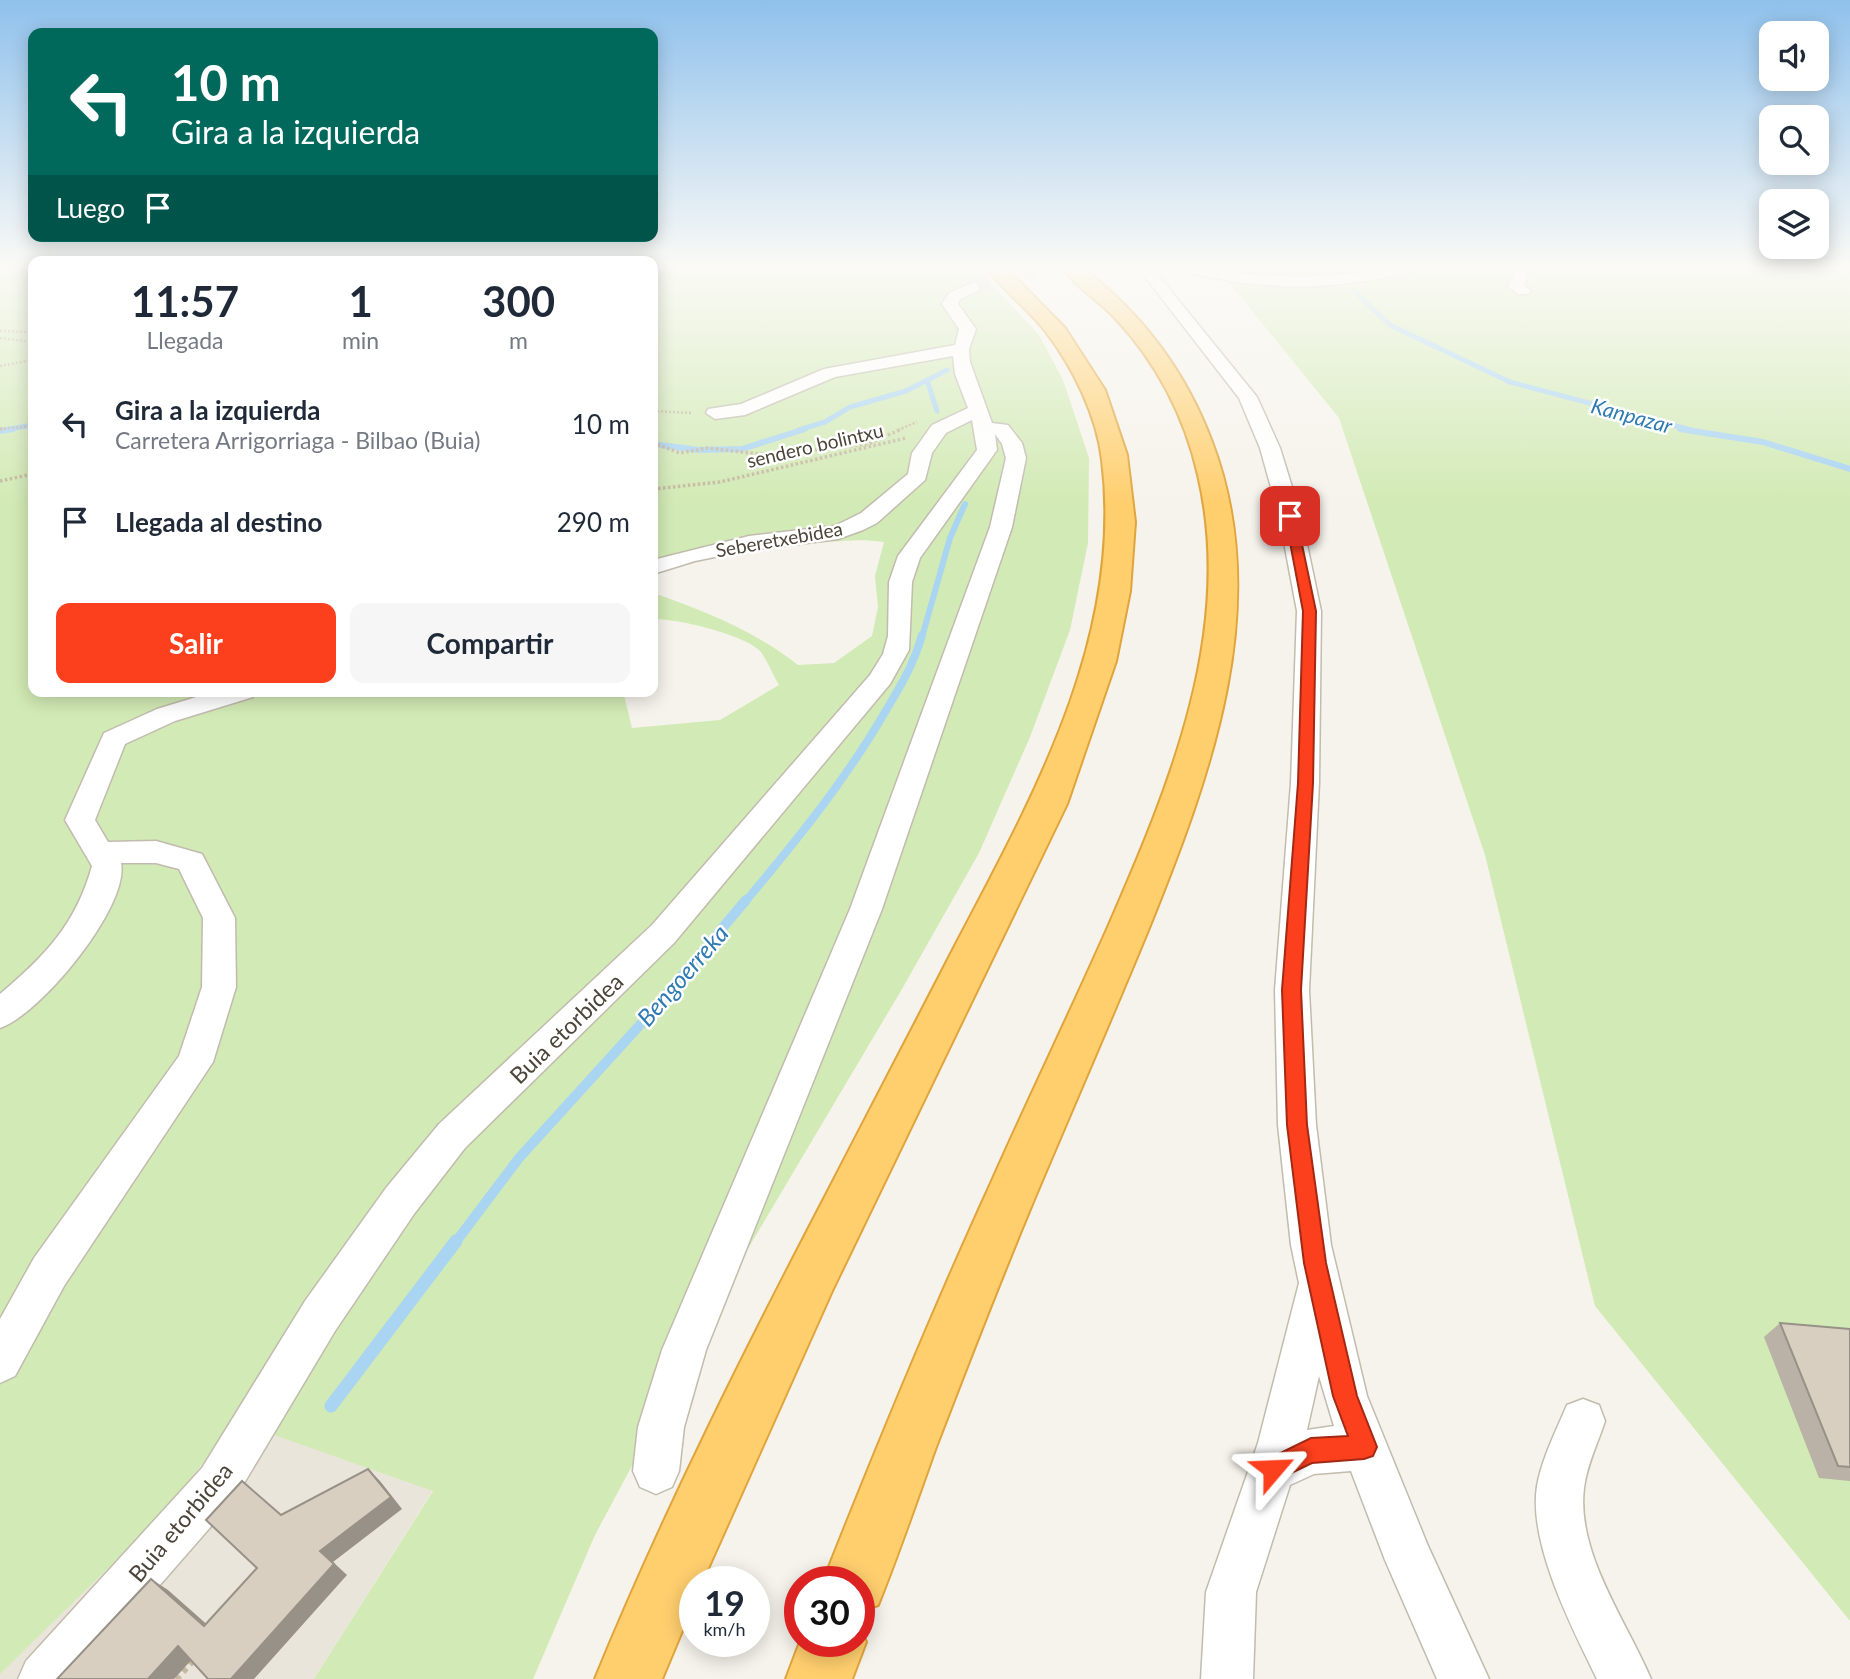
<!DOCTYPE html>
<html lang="es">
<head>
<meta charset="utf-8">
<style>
  :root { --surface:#fff; --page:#f6f6f7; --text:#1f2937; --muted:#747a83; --accent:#fc3f1d }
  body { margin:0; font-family:Lato,sans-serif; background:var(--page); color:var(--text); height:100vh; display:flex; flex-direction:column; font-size:26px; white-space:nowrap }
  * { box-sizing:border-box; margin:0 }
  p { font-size:23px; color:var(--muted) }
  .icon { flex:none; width:38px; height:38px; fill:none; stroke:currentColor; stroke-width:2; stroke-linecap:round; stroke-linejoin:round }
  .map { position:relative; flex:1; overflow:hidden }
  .side { position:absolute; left:28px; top:256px; width:630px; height:441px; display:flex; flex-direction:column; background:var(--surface); border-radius:14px; box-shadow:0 4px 18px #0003 }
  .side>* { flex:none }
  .hud { position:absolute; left:28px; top:28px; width:630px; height:214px; border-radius:14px; box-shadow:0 4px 18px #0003; background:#00695c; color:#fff; overflow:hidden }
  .controls { position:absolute; left:1759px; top:21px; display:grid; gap:14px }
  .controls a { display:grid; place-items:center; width:70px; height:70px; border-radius:14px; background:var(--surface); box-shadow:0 4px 18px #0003; font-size:35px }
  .speed { position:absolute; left:679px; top:1566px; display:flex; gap:14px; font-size:35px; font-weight:700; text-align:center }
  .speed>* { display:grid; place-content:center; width:91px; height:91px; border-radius:50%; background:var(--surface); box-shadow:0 4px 18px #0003; line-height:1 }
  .speed small { font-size:18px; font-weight:400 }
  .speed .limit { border:10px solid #d22; background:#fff; color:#111 }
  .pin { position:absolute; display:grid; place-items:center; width:60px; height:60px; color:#fff; margin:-30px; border-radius:14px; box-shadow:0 4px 10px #0006 }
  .me { position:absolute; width:77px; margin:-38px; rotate:64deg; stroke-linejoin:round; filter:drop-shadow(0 0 5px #0008) }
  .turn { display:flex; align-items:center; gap:24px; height:147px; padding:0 28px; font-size:32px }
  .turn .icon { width:91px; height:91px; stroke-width:2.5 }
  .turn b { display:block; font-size:49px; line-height:60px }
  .then { display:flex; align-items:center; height:66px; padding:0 28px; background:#0003; gap:14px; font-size:26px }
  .eta { display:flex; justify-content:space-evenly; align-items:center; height:119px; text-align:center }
  .eta b { font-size:42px; font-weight:700; line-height:49px }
  .cta { display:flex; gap:14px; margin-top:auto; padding:14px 28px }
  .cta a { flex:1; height:80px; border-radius:14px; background:var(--accent); color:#fff; font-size:28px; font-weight:700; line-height:80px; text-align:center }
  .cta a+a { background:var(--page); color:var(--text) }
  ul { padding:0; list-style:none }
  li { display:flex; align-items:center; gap:21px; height:98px; padding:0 28px }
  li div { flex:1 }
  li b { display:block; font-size:26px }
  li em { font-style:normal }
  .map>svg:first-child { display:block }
  .residential { fill:#eae5da }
  .green { fill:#d2eab5 }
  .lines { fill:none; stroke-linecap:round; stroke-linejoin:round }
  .stream-far4 { stroke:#a9d4f2; stroke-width:5 }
  .stream-far3 { stroke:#a9d4f2; stroke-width:6 }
  .stream-far2 { stroke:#a9d4f2; stroke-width:8 }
  .stream-far1 { stroke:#a9d4f2; stroke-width:10 }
  .stream { stroke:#a9d4f2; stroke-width:13 }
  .minor-tunnel { stroke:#d4d0c8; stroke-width:17; stroke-dasharray:17 9; stroke-linecap:butt }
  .minor-casing { stroke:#c2bbae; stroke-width:3 }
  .highway-casing { stroke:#e0a43c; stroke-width:4 }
  .path-far2 { stroke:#c4b79f; stroke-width:2.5; stroke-dasharray:2 2; stroke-linecap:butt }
  .path-far1 { stroke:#c4b79f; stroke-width:3.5; stroke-dasharray:2.5 2.5; stroke-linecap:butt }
  .path { stroke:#c4b79f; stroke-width:7; stroke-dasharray:5 5; stroke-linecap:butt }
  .minor { fill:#fff; fill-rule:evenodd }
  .highway { fill:#ffcf6e; fill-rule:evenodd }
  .wall { fill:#bab2a6 }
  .shaded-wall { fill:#979187 }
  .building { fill:#d8cfc1; stroke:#979187; stroke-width:2 }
  .route { fill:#fc3f1d; stroke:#a42913; stroke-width:2 }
  .labels { text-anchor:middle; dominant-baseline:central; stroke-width:5; stroke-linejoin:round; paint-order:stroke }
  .far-street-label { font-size:19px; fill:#4b4439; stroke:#fff }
  .far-water-label { font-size:21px; font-style:italic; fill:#2e7ab2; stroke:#fff }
  .street-label { font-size:23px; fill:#4b4439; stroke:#fff }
  .water-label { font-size:24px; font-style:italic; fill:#2e7ab2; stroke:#fff }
</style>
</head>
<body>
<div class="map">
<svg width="1850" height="1679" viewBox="0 0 1850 1679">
  <rect width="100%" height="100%" fill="#f6f3ec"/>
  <path class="residential" d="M237,1422l196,68 -119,189h-314v-5z"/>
  <g class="green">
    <path d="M0,269h33v422h590l9,37 88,-8 59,-35c-6,-10 -11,-23 -18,-33 -14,-17 -86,-34 -108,-33v-26c53,18 101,38 145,72l36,-2 38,-27 6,-29 -3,-31 9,-34c-27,-4 -55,0 -82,3 -51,5 -100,12 -149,27v-303h324l62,66 24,45 26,78 -1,85 -18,87 -40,107 -51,116 -77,136 -156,263 -151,283 -62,144h-219l119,-188 -196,-69 -85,103 -152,149z"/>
    <path d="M1218,269h632v1352l-255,-315 -110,-451 -146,-437z"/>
  </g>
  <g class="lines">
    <g class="stream-far4">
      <path d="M1354,291l36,34 120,57 181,48"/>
      <path d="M927,380l10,31"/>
      <path d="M4,430l29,-5"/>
      <path d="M799,430l26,-8 25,-15 56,-16 41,-21"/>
    </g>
    <g class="stream-far3">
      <path d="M1680,429l83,13 87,27"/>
      <path d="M0,431l13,-2"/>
      <path d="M653,444l46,6 43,-1 63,-20"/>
      <path d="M922,637l28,-99 15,-34"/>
    </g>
    <path class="stream-far2" d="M745,902c51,-61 100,-121 140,-190 15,-25 29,-48 37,-77"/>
    <path class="stream-far1" d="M455,1243l64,-85 130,-143 97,-115"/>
    <path class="stream" d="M331,1406l125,-165"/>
    <path class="minor-tunnel" d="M974,287l58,-18"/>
    <defs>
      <g id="minor">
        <path d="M1139,269h14l104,128 23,51 21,68 20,95 -2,172 -10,207 7,135 15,120 36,151 61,150 61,133h-52l-52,-119 -34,-89 -37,3 -24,11 -34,107 -3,87h-52l5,-87 52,-149 41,-160 -8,-38 -13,-120 -3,-135 16,-207 6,-172 -18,-95 -19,-68 -21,-50zM1319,1376l15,50 -27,4z"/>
        <path d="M1185,269l113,8 113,-8c-7,7 -20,7 -30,9 -63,13 -132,10 -194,-6z"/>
        <path d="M1511,269h14l3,5 -4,11 7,6 -3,3h-10l-10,-8 6,-12z"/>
        <path d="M974,282l5,2v6l-19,9 -2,5 18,25 -7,20 1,13 22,61 16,2 14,18 4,15 -14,69 -130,382 -176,441 -22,77 -5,44 -7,16 -16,7 -16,-7 -7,-16 5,-44 24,-77 188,-441 140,-382 16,-69 -4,-14 -7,-10 2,16 -77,108 -8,24 -3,68 -19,34 -216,259 -209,205 -51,66 -79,117 -101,169 -156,179h-60l8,-18 176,-193 103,-167 81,-113 53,-64 213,-199 218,-250 13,-21 5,-18 1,-54 9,-26 79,-106 -5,-30 -26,13 -14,20 -7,27 -48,43 -14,7 -25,9 -89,11 -54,11 -42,13v-14l96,-24 85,-10 13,-6 14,-7 47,-39 4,-21 20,-28 36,-17 -13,-34 -2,-18 -118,21 -90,38 -30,4 -9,-6 2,-4 33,-5 83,-35 131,-24 4,-16 -17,-25 7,-11z"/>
        <path d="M216,691h41l-4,6 -78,24 -50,23 -30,76 13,22 48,-1 46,13 33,64 1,69 -23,75 -149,224 -49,90 -15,7v-64l34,-61 145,-202 23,-69 1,-69 -24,-49 -23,-6h-35c9,43 -81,152 -121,165v-34c45,-38 76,-70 92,-128l-27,-46 39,-87 53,-24z"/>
        <path d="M1583,1399l16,6 6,16c-7,22 -18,43 -21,67 -8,65 43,134 67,191h-54c-25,-51 -69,-136 -60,-193 5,-28 19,-55 30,-81z"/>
      </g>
      <g id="highway">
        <path d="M988,269h19l58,59 40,62 22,65 8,67 -5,69 -14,70 -49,143 -235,487 -130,291h-7v18l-33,79h-67c68,-166 150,-329 233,-488 43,-84 87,-167 130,-251 78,-148 166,-307 144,-480 -5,-44 -29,-93 -56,-128 -17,-23 -42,-40 -58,-63z"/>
        <path d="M1063,269h21c58,45 102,103 128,173 62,163 -1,332 -63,486 -35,85 -72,170 -108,255 -37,87 -71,176 -105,264 -19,53 -37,106 -58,158l-19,7v-30h-36c53,-134 108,-268 168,-399 38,-86 79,-170 117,-256 61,-140 127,-296 90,-452 -13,-58 -42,-114 -83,-157 -16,-17 -39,-31 -52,-49z"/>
        <path d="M859,1626l7,16 -14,37h-66l14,-37h59z"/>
      </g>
    </defs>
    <use href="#minor" class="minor-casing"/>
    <use href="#highway" class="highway-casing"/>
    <g class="path-far2">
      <path d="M0,331l33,1"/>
      <path d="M0,338l33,4"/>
      <path d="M0,366l33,-6"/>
      <path d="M653,411l40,2"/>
      <path d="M0,429l33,-3"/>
      <path d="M898,430l19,-8"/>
    </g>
    <g class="path-far1">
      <path d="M0,429h5"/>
      <path d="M653,443l27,10 28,-5 59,7 101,-11 34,-15"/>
      <path d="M0,481l33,-7"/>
      <path d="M653,489l67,-7 186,-44"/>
    </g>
    <path class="path" d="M176,1679l18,-20"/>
    <use href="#minor" class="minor"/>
    <use href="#highway" class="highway"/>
  </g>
  <path class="wall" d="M1780,1323l70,6v152l-31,-3 -55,-141z"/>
  <g class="shaded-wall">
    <path d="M368,1469l12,12 22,28 -69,53 14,13 -93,104h-23l89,-128z"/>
    <path d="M151,1579l17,11 52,46 -16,-10z"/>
    <path d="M178,1646l17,10 -21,23h-26z"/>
  </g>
  <g class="building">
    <path d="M1780,1323l70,6v138l-12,-1z"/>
    <path d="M368,1469l23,28 -71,54 14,13 -103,115h-23l-30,-33 -30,33h-91l94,-100 53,47 53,-58 -51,-48 36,-39 39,34z"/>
  </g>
  <linearGradient id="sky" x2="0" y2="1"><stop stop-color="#8fc1ec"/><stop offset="0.53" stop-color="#fbfaf6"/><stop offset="1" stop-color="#fbfaf6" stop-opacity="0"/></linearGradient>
  <rect width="1850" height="504" fill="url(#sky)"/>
  <path class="route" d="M1290,512l6,4 20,95 -3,172 -12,207 6,135 19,138 31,133 20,51 -4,9 -9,3 -52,4 -39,19 -9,-4 -3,-9 3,-8 47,-23 37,-2 -15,-40 -29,-133 -17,-138 -5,-135 16,-207 5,-172 -18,-95z"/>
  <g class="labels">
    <g class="far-street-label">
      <text transform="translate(815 445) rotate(-13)">sendero bolintxu</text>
      <text transform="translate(779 539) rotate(-10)">Seberetxebidea</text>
    </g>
    <g class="far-water-label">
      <text transform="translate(1632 415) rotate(15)">Kanpazar</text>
    </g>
    <g class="street-label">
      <text transform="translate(566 1028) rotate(-44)">Buia etorbidea</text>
      <text transform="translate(180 1522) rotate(-50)">Buia etorbidea</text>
    </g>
    <g class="water-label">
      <text transform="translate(682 975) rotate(-49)">Bengoerreka</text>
    </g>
  </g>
</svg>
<div class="controls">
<a><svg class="icon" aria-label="sound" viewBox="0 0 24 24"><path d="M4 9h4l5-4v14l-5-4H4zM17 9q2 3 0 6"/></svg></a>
<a><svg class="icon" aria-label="search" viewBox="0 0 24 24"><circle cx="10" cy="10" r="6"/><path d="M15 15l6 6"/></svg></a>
<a><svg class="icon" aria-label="layers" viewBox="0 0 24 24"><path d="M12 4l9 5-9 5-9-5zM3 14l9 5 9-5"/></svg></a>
</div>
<div class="speed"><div>19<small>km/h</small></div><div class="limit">30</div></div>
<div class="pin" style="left:1290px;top:516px;background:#d93025"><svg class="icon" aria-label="arrive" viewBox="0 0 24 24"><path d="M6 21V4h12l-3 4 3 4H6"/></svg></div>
<svg class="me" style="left:1273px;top:1469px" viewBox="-20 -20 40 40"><path d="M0-17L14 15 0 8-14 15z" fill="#fc3f1d" stroke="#fff" stroke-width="4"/></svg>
<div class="hud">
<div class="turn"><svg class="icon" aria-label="left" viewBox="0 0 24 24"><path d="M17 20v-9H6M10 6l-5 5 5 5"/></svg><div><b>10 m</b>Gira a la izquierda</div></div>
<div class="then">Luego<svg class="icon" aria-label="arrive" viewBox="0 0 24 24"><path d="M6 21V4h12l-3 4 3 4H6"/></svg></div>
</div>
<section class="side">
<div class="eta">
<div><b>11:57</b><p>Llegada</p></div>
<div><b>1</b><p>min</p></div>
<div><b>300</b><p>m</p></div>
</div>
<ul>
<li><svg class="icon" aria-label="left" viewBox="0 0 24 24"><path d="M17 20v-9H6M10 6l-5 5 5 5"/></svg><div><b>Gira a la izquierda</b><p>Carretera Arrigorriaga - Bilbao (Buia)</p></div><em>10 m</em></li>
<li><svg class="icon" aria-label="arrive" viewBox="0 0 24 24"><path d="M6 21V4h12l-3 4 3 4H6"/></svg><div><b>Llegada al destino</b></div><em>290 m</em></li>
</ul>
<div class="cta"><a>Salir</a><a>Compartir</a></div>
</section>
</div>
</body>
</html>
